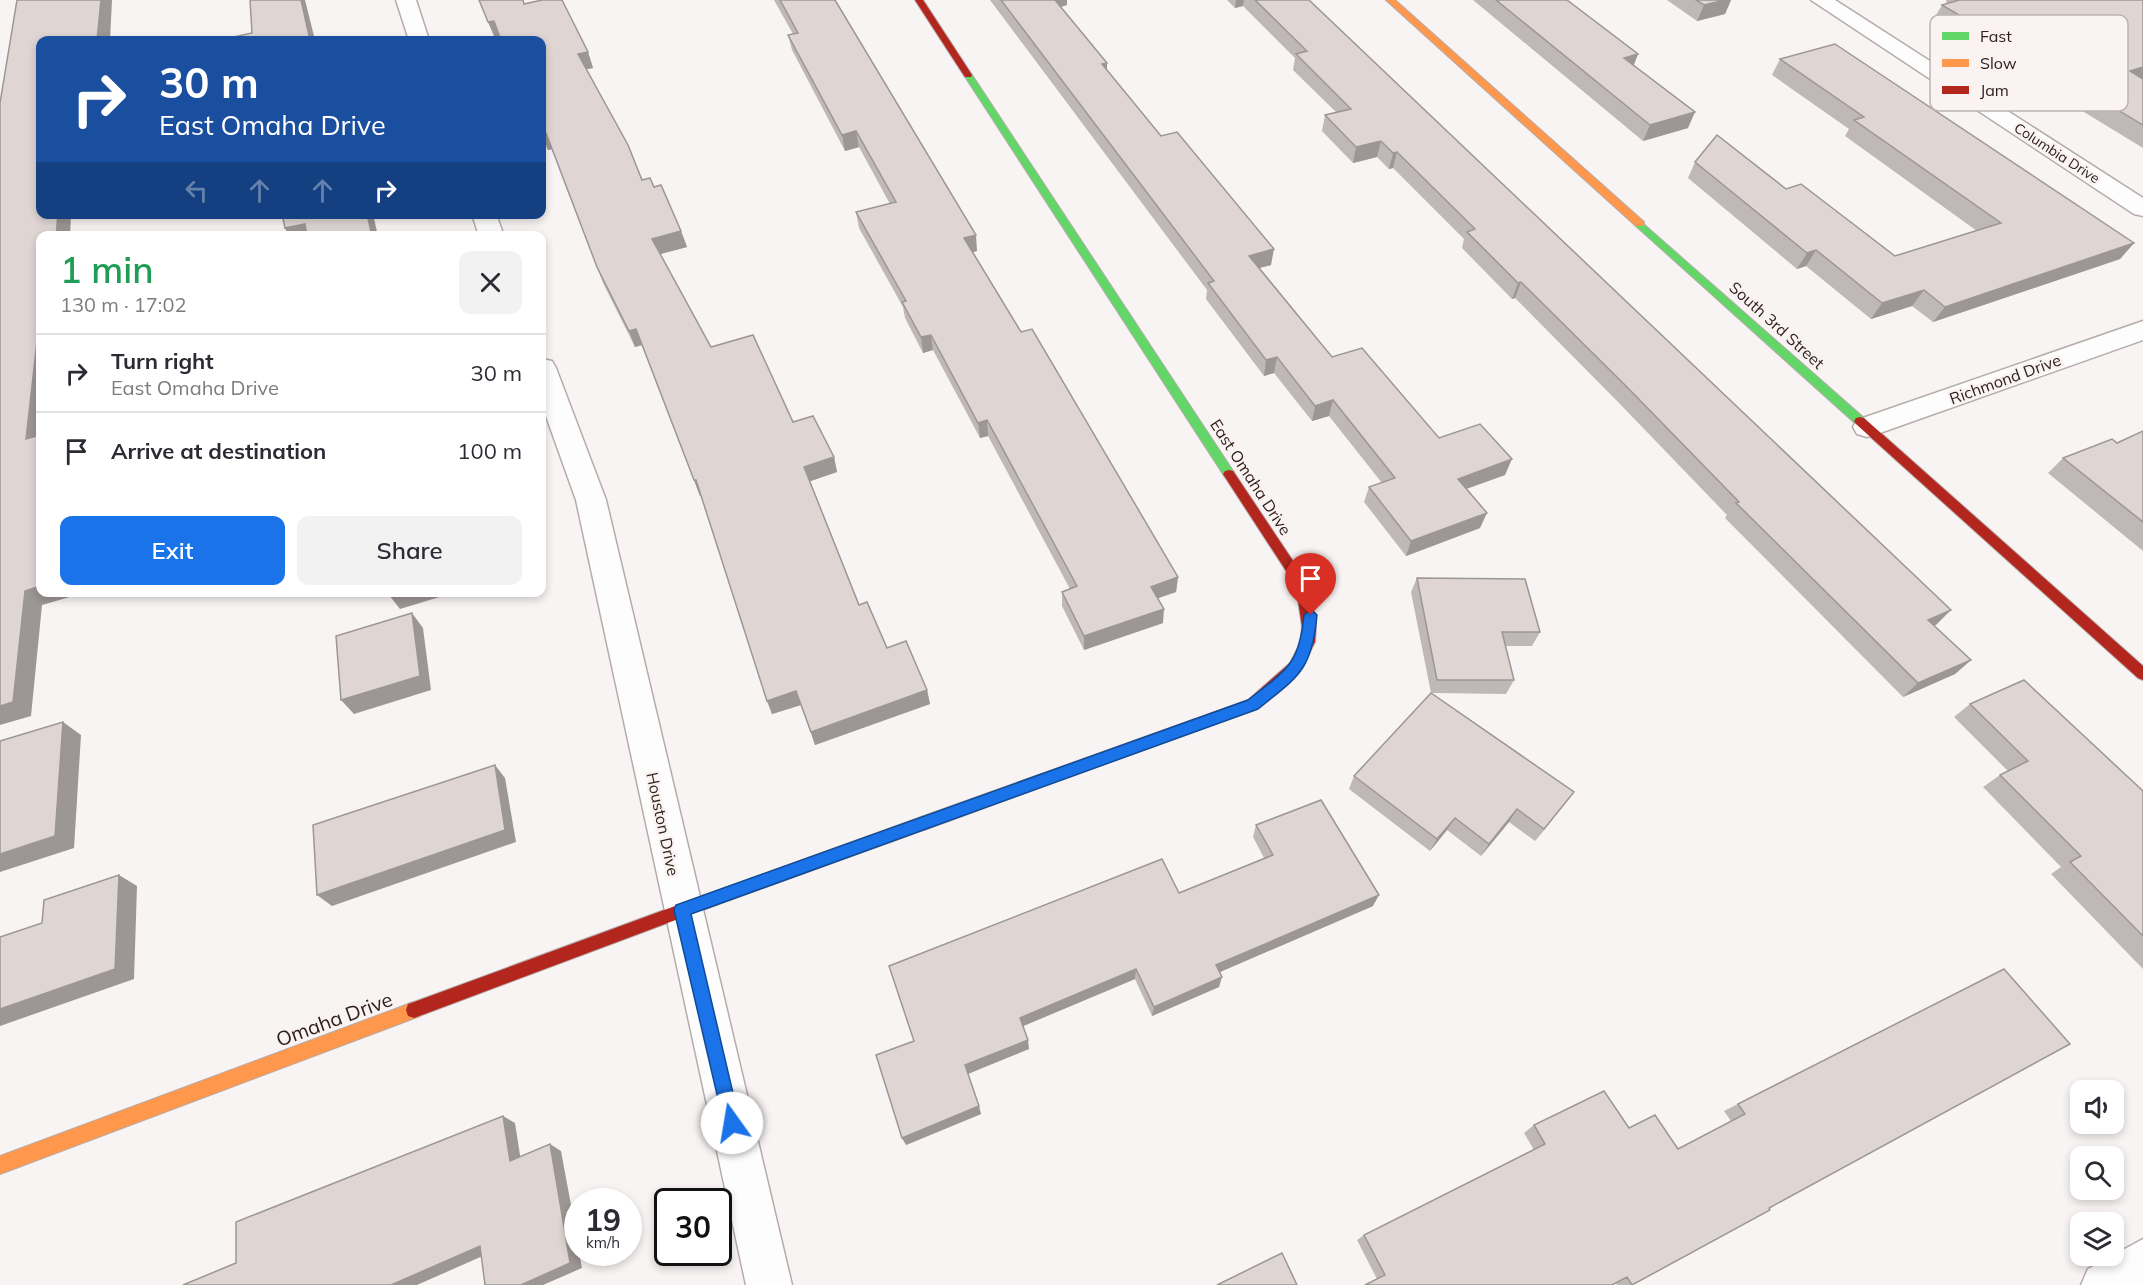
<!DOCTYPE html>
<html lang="en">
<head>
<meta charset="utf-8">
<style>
  :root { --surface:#fff; --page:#f2f2f3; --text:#2b2b33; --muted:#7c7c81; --line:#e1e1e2; --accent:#1a73e8 }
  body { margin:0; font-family:Mulish,sans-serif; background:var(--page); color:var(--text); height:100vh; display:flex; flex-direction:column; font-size:22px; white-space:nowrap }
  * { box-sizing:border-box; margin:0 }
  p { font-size:20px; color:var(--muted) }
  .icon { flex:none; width:33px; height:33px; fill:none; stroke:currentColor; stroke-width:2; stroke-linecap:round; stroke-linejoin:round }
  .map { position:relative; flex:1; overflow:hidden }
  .sheet { position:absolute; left:36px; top:231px; width:510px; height:366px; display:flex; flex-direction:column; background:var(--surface); border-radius:12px; box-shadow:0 3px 9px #0003 }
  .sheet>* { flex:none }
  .top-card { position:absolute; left:36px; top:36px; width:510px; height:183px; border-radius:12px; box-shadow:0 3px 9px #0003; background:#1a4fa0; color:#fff; overflow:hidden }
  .controls { position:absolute; left:2070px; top:1080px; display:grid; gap:12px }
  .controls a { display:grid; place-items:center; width:54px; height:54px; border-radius:12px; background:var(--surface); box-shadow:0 3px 9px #0003; font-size:30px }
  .speed { position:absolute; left:564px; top:1188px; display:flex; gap:12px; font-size:30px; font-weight:700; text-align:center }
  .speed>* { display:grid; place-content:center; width:78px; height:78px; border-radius:50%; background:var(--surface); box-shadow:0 3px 9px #0003; line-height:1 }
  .speed small { font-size:15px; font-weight:400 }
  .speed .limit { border:3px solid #111; border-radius:9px; background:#fff; color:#111 }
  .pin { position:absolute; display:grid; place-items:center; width:51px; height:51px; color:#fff; margin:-62px -26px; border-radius:50% 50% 50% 0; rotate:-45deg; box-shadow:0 0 6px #0007 }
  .pin .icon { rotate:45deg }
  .me { position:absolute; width:66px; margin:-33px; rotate:347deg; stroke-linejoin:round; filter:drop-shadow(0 0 4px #0008) }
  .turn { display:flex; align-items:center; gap:21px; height:126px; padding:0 24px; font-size:27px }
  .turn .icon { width:78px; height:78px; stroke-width:2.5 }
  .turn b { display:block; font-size:42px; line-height:51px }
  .lanes { display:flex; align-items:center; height:57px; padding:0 24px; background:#0003; justify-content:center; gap:30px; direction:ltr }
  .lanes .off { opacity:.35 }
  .round { display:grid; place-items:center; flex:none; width:63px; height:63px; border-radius:12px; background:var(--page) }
  .summary { display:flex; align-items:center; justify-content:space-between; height:102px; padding:0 24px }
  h1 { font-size:36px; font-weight:600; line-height:45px; color:#1e9e55 }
  .primary-button { display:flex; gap:12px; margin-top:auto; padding:12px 24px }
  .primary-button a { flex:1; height:69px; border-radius:12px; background:var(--accent); color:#fff; font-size:24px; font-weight:600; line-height:69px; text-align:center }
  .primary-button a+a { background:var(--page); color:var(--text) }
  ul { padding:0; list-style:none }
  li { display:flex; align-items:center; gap:18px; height:78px; padding:0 24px; border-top:2px solid var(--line) }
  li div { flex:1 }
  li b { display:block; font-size:22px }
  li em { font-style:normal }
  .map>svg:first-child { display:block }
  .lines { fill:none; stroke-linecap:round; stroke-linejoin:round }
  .street-casing { stroke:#b5acaa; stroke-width:3 }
  .fast-casing { stroke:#b5acaa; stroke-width:2 }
  .slow-casing { stroke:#b5acaa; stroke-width:2 }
  .jam-casing { stroke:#b5acaa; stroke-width:2 }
  .street { fill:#fefdfd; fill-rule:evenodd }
  .fast { fill:#63d668; fill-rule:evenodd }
  .slow { fill:#ff974d; fill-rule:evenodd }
  .jam { fill:#b3261e; fill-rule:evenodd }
  .wall { fill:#c0b8b6 }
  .shaded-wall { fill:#9c9694 }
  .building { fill:#dfd6d4; stroke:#9c9694; stroke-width:1.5 }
  .route { fill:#1a73e8; stroke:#114b97; stroke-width:1.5 }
  .labels { text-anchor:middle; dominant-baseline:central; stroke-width:5; stroke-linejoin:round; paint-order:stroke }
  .far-street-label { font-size:14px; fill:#2d201d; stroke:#faf3f1 }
  .street-label { font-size:16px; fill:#2d201d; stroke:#faf3f1 }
  .near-street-label { font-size:20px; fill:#2d201d; stroke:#faf3f1 }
  .key { fill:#faf3f1; stroke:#bcb4b1; stroke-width:1.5 }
  .key-label { font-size:16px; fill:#2d201d }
</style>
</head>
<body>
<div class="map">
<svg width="2143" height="1285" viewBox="0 0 2143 1285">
  <rect width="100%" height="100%" fill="#f8f4f3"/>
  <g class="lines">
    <defs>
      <g id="street">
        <path d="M396,0h20l13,40h-20z"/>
        <path d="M1811,0h24l308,198v18l-9,-2z"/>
        <path d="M472,214h24l8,22h-25z"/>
        <path d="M2143,321v19l-266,94 -10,3 -10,-3 -4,-7 4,-7z"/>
        <path d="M542,359l10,2 4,7 50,132 186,785h-46l-170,-785 -34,-95z"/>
        <path d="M2143,1239v46h-62l7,-16z"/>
      </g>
      <g id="fast">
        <path d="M968,72l4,3 261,396 2,3 -2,3h-8l-261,-402z"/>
        <path d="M1640,221l224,197 2,3 -2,3h-8l-220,-198v-4z"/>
        <path d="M1195,719l5,2 2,4 -2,4 -276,101 -5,-2 -2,-5 2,-5 5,-2z"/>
      </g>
      <g id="slow">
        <path d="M1386,0h9l249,222v4h-8z"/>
        <path d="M924,816l5,2 2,5 -2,5 -224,81 -6,-2 -2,-5 2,-5 6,-2z"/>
        <path d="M414,1002l6,2 2,6 -2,6 -420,158v-18z"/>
      </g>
      <g id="jam">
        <path d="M915,0h8l49,75 -1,2h-6z"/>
        <path d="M1860,417l4,1 279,248v14l-5,-2 -282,-254 -2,-3 2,-3z"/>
        <path d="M1229,470l4,1 76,114 7,42 -1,15 -15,29 -42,37 -63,23 -5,-2 -2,-4 2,-4 58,-21 42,-37 11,-21 1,-15 -6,-41 -71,-109 -2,-3 2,-3z"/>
        <path d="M705,895l6,2 2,5 -2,5 -6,2 -291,109 -6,-2 -2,-6 2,-6 6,-2z"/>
      </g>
    </defs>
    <use href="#street" class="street-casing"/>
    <use href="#fast" class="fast-casing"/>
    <use href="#slow" class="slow-casing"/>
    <use href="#jam" class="jam-casing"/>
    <use href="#street" class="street"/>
    <use href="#fast" class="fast"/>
    <use href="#slow" class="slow"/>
    <use href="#jam" class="jam"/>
  </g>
  <g class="wall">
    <path d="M479,0l46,4 63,48 5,16 -7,1 56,111 12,7 27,44 6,16 -27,7 51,93 123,110 3,15 -27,9 49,124 28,43 40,42 3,14 -115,41 -14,-40 -29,9 -71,-219 -1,1 -58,-151 -7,2 -32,-64 -51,-134 -4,1 -6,-14v-96l-42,-3 -5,1z"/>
    <path d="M774,0h61l142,251 -4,1 48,80 157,245 -2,15 -18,6 5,25 -79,27 -22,-44v-14l8,-3 -82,-153 -8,2 -47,-88 -10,3 -18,-35 -2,-11 -44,-79 -3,-16 34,-8 -31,-57 -14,4 -53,-101 -4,-15 5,-1z"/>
    <path d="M990,0h77v5l-6,2 46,64 54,65 110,129 -11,3 72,89 107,81 66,37 -39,14 14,39 -74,28 -42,-54 5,-15 13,-4 -53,-67 -17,5 -38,-48 -10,3 -58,-77 1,-9z"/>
    <path d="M1227,0h82l627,625h-2l37,35 -16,14 -52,23 -178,-179 2,-3 -108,-112 -104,-105 -3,1 -50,-51 2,-9 -71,-71 -4,1 -12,-12 -24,6 -31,-32 3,-16 11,-3 -43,-42 2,-12 -52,-52 -8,2z"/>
    <path d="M1473,0h94l67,65 54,63 -45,13z"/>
    <path d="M1667,0h64l-6,14 -28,7z"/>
    <path d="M1946,0h197v148l-210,-128 9,-15 5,-1z"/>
    <path d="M1780,59l354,184 -14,16 -187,63 -21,-16 -41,13 -65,-53 -9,3 -109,-91 7,-16 200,94 82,-25 -132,-95 4,-7 -77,-54z"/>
    <path d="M2143,431v120l-95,-78 15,-15 54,-15z"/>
    <path d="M1417,578l123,54 -8,14h-27l9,34 -8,14 -74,-1 142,99 -39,49 -26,-19 -28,34 -34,-26 -17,21 -81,-62 5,-13 77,-83 -20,-101z"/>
    <path d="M1970,704l173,87v178l-92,-95 10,-7 -78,-80 17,-12 8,-4 -54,-54z"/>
    <path d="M1256,825l117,81 -153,66 -1,15 -67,29 -17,-37 -112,47 6,23 -61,24 13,41 -75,31 8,-104 265,-148 85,-35 -11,-21z"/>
    <path d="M2004,969l-235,239 -137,77h-15l-1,-2 -239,-4 -20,-39 7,-5 170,-85 -10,-17 10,-8 95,3 49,21 53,-28 -7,-10z"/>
  </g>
  <g class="shaded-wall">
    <path d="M101,0h11l-2,40h-13z"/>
    <path d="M301,0h4l10,40h-5z"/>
    <path d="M1052,0h15v5l-11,3z"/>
    <path d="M1236,0h8l-1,6 -8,2z"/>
    <path d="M1725,0h6l-6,14 -28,7 7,-16z"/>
    <path d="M494,21l6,16 -5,1 -7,-16z"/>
    <path d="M588,52l5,16 -10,2 -5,-16z"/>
    <path d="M1638,54l-6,16 -8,-12z"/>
    <path d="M1107,63v16l-5,-15z"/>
    <path d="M2143,67v12l-13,-8z"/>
    <path d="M1695,112l-7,16 -45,13 7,-16z"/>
    <path d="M856,131l3,16 -14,4 -3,-16z"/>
    <path d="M546,133l7,16 -5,1 -6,-16z"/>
    <path d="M1381,141l-4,16 -24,6 3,-16z"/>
    <path d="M1397,152l-4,16 -4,1 4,-16z"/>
    <path d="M58,214h13l-1,22h-14z"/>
    <path d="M367,214h6l5,22h-6z"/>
    <path d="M305,224l7,12h-23l-4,-8z"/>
    <path d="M681,231l6,16 -30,8 -5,-16z"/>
    <path d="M976,235l1,16 -11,3 -2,-16z"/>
    <path d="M2134,243l-14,16 -187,63 12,-15z"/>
    <path d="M1274,249l-3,16 -24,6 2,-15z"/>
    <path d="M1816,250l-10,16 -9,3 10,-16z"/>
    <path d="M1521,282l-6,16 -3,1 6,-16z"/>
    <path d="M1924,290l-12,16 -41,13 11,-16z"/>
    <path d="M40,315v139l-14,-15z"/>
    <path d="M636,329l6,16 -7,2 -6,-16z"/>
    <path d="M931,335l2,15 -10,3 -2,-16z"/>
    <path d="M1277,357l-3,16 -10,3 2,-16z"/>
    <path d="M1333,400l-4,16 -17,5 3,-15z"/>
    <path d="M987,420l1,16 -8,2 -2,-15z"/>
    <path d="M834,457l3,15 -29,10 -4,-15z"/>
    <path d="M1512,459l-7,16 -53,19 6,-15z"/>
    <path d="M694,480h2l6,15 -2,1z"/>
    <path d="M1487,513l-7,15 -74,28 5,-15z"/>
    <path d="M1178,577l-2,15 -26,9 1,-14z"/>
    <path d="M40,586v6h40v2l-38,11 -11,111 -31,9v-19l25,-115z"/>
    <path d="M396,592h60l-56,17 -11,-14z"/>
    <path d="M1164,609l-1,14 -79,27v-14z"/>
    <path d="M1951,610l-15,15 -22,9 14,-14z"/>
    <path d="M412,613l11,15 8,62 -77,24 -13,-14z"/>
    <path d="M1971,660l-16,14 -52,23 15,-14z"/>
    <path d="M927,690l3,14 -115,41 -4,-13z"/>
    <path d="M796,691l5,14 -29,9 -5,-13z"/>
    <path d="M63,722l18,13 -7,113 -74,24v-18z"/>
    <path d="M495,765l10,13 11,64 -184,64 -15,-11z"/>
    <path d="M1574,792l-10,13 -29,36 9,-12z"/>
    <path d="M1517,809l-8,13 -28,34 8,-12z"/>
    <path d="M1455,818l-8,12 -17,21 7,-12z"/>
    <path d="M119,875l18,11 -3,93 -134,47v-17z"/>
    <path d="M1379,895l-6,11 -160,69 3,-10z"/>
    <path d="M1136,969l-1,10 -114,48 -1,-9z"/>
    <path d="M1222,977l-3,10 -67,29 2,-9z"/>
    <path d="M1028,1040l1,9 -61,25 -3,-9z"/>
    <path d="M979,1106l2,8 -75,31 -4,-7z"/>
    <path d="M503,1116l12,7 7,45 -12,-7z"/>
    <path d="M550,1144l11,7 17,92v9h1l3,16 -39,17h-22z"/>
    <path d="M480,1246l14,5 -77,34h-26z"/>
  </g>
  <g class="building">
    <path d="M17,0h84l-4,40h-57v174h18l-2,22h-16v79l-14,124 14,-4v151l-15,5 -12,111 -13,4v-603z"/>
    <path d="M250,0h51l9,40h-80l-1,-2 23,-5z"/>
    <path d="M479,0h44l1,4 18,-4h20l26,52 -10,2 50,91 14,35 8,-2 4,9 7,-2 20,46 -29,8 59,108 42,-12 40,87 20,-6 21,41 -30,10 55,138 8,-3 20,46 19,-7 21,49 -116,42 -15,-41 -29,10 -71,-221h-2l-58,-151 -7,2 -32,-64 -51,-134h-4v-93h-41l-7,-19 -6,1z"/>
    <path d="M780,0h55l141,235 -12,3 57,94 11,-3 146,248 -27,10 13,22 -80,27 -22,-44 15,-6 -90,-166 -9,3 -47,-88 -10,2 -19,-35 4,-1 -50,-89 40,-10 -40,-71 -14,4 -54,-100 10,-2z"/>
    <path d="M1001,0h54l52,63 -5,1 59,72 16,-4 97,117 -25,7 83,101 30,-9 77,90 41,-14 32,35 -54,20 29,34 -76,28 -42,-54 26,-9 -62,-78 -18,6 -38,-49 -11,3 -58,-77 6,-2z"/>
    <path d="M1255,0h54l642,610 -23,10 43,40 -53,23 -182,-180 3,-1 -112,-115 -106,-105 -3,1 -51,-51 8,-3 -78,-77 -4,1 -12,-12 -25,6 -31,-32 26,-6 -55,-55 11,-3z"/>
    <path d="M1496,0h71l71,54 -14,4 71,54 -45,13z"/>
    <path d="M1696,0h29l-21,5z"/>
    <path d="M1959,0h184v67l-13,4 13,8v46l-201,-120z"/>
    <path d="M1835,44l299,199 -189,64 -21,-17 -42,13 -66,-53 -9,3 -112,-91 22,-27 69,54 15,-5 94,72 106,-33 -147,-103 10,-3 -84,-58z"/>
    <path d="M282,214h85l5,22h-65l-2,-12 -20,4z"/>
    <path d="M2143,431v91l-80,-64 49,-19 5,4z"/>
    <path d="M1417,578l108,1 15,53h-38l12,48h-77z"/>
    <path d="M412,613l8,63 -79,24 -5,-64z"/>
    <path d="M2024,680l119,111v145l-73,-74 11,-6 -81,-81 28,-14 -58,-57z"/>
    <path d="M1431,693l143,99 -30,37 -27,-20 -28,35 -34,-26 -18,21 -83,-63z"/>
    <path d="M63,722l-8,114 -55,18v-113z"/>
    <path d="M495,765l10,65 -188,65 -4,-70z"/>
    <path d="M1321,800l58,95 -163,70 6,12 -68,30 -18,-38 -116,49 8,22 -63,25 14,41 -77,32 -26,-83 38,-14 -25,-75 273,-107 17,34 94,-38 -17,-30z"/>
    <path d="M119,875l-4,94 -115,40v-72l42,-14 2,-23z"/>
    <path d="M2004,969l66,75 -301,164 1,2 -138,75 -5,-8 -15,8h-247l20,-10 -21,-40 181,-91 -11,-19 70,-34 25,37 26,-13 23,34 67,-35 -7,-10z"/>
    <path d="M503,1116l7,45 40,-17 20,119 -49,22h-36l-5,-39 -89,39h-208l53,-22v-41z"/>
    <path d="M1282,1253l15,32h-80z"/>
  </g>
  <path class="route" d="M1311,609l6,6c-5,55 -18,61 -59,94l-567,205 49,209 -2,6 -6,3 -7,-3 -51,-219 2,-5 572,-205c38,-30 51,-34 56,-85z"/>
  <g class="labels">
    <g class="far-street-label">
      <text transform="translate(2057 153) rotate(33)">Columbia Drive</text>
    </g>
    <g class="street-label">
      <text transform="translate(1777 325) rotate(42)">South 3rd Street</text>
      <text transform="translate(2005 379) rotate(-20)">Richmond Drive</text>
      <text transform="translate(1251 477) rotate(57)">East Omaha Drive</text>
      <text transform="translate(663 824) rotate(78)">Houston Drive</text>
    </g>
    <g class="near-street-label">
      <text transform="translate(334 1019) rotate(-20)">Omaha Drive</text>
    </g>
  </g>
  <rect x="1930" y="15" width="198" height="96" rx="9" class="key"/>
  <rect x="1942" y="32" width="27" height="8" fill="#63d668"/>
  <rect x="1942" y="59" width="27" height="8" fill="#ff974d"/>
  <rect x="1942" y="86" width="27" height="8" fill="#b3261e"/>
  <g class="key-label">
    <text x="1980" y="42">Fast</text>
    <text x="1980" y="69">Slow</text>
    <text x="1980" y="96">Jam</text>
  </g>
</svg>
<div class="controls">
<a><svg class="icon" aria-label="sound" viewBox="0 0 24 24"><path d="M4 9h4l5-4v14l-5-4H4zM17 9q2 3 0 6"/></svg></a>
<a><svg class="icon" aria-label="search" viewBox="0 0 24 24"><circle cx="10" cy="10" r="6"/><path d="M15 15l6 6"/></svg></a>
<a><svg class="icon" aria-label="layers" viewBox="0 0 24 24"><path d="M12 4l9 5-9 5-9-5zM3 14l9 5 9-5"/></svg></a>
</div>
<div class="speed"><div>19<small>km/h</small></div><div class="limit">30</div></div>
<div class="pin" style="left:1311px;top:615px;background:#d93025"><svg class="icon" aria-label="arrive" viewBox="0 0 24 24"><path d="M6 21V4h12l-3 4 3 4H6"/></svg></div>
<svg class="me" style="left:732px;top:1123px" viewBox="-20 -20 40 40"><circle r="19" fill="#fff"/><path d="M0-13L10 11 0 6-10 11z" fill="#1a73e8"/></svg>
<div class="top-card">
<div class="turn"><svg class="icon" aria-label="right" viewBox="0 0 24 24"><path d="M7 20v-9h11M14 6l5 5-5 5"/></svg><div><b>30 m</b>East Omaha Drive</div></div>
<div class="lanes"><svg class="icon off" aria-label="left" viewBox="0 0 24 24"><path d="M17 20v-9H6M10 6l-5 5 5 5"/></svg><svg class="icon off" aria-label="ahead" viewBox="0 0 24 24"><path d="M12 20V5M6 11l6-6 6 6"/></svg><svg class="icon off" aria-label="ahead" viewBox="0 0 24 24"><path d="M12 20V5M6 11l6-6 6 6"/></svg><svg class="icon" aria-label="right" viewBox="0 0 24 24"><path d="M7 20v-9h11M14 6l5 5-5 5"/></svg></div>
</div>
<section class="sheet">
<div class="summary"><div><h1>1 min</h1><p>130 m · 17:02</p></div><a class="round"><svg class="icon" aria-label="close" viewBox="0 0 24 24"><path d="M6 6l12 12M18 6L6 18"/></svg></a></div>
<ul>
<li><svg class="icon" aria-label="right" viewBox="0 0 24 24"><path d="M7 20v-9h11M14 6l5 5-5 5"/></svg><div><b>Turn right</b><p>East Omaha Drive</p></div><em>30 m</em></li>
<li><svg class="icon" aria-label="arrive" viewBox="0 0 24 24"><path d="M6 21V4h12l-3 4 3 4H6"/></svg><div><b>Arrive at destination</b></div><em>100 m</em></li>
</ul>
<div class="primary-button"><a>Exit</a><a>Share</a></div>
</section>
</div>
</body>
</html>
